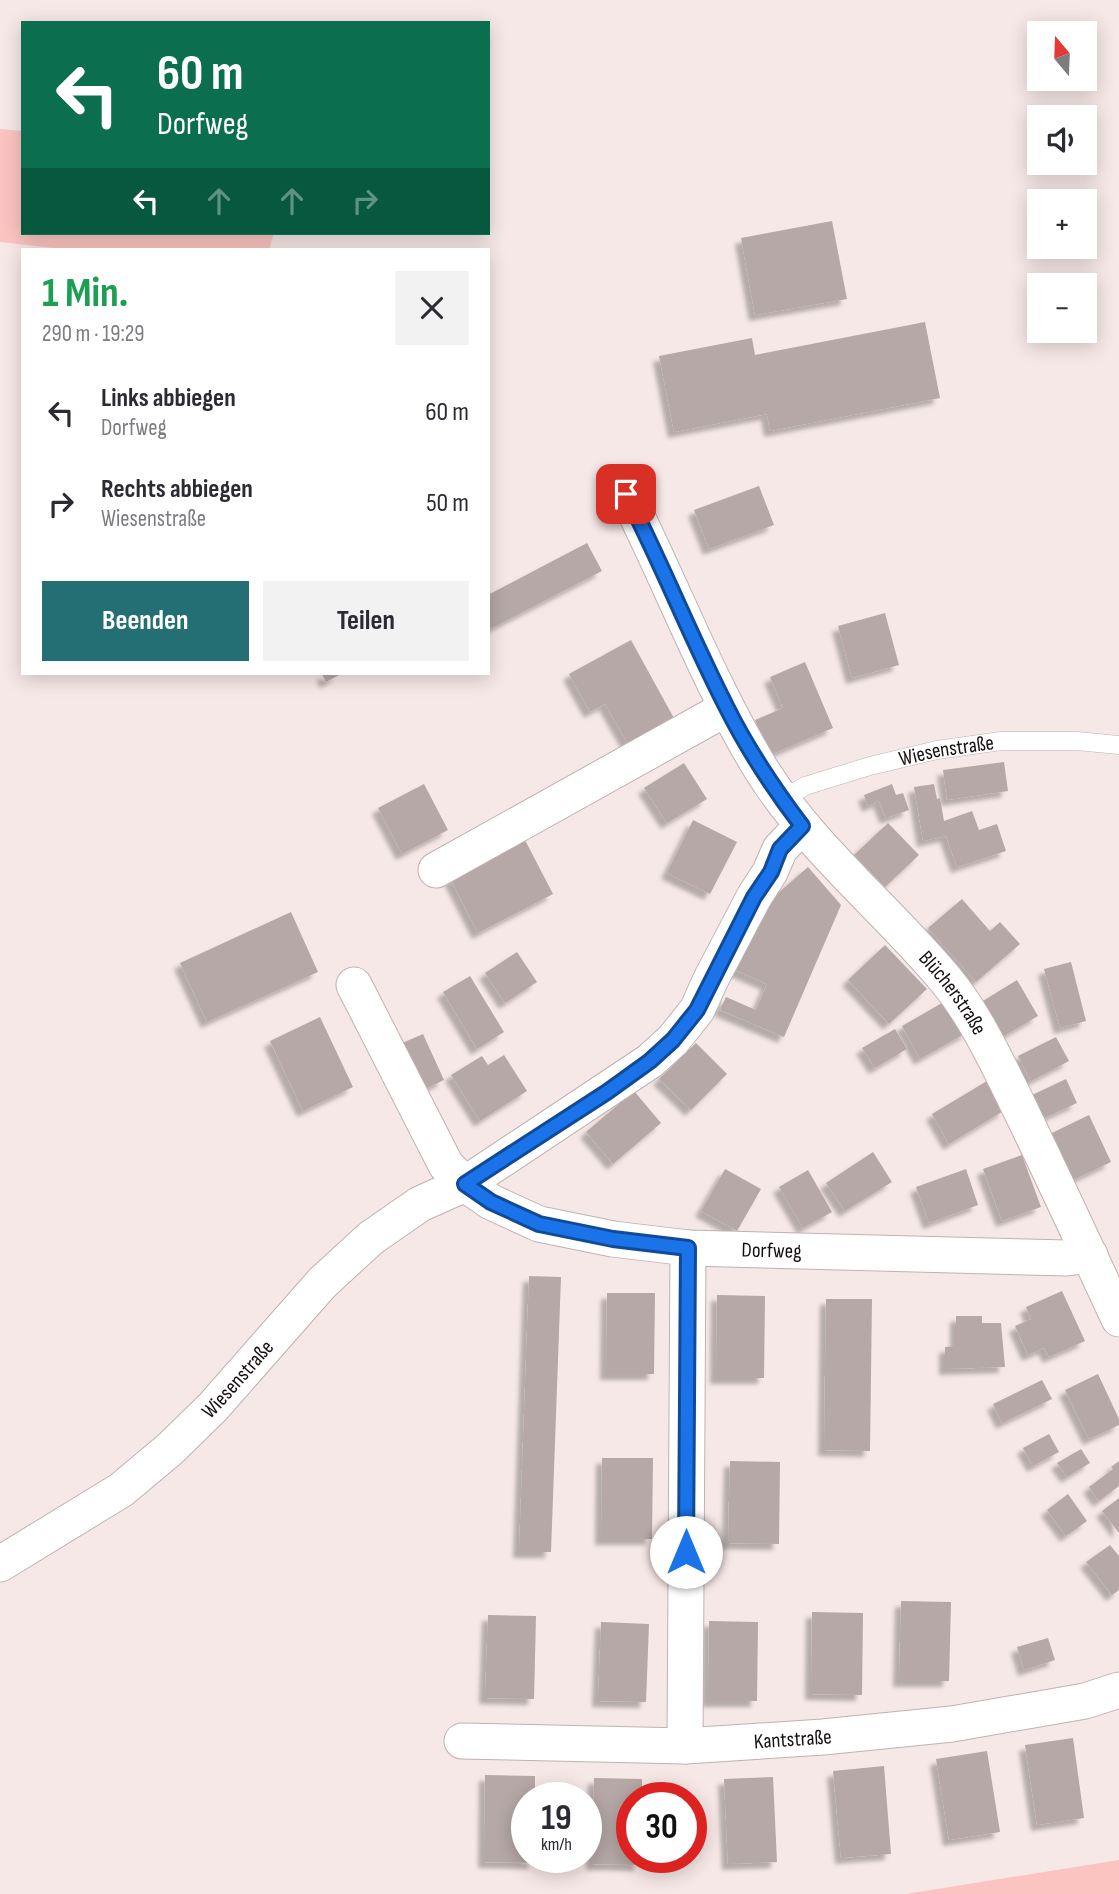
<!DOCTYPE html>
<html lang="de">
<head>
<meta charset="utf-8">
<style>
  :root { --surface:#fff; --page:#f2f2f3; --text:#2b2b33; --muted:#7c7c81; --accent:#246f74 }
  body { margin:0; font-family:"Sofia Sans Condensed",sans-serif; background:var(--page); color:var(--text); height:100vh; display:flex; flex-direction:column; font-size:26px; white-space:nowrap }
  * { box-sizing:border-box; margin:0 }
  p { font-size:23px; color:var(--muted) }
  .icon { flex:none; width:38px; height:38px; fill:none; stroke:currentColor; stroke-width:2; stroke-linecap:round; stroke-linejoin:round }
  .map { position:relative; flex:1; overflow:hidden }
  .panel { position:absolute; left:21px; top:248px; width:469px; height:427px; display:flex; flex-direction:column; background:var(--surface); border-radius:0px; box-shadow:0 4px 18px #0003 }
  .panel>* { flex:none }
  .banner { position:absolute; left:21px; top:21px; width:469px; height:214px; border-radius:0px; box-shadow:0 4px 18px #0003; background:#0b6e4f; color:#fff; overflow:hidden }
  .needle { width:46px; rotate:341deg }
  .buttons { position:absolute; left:1027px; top:21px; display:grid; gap:14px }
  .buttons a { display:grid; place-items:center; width:70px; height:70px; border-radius:0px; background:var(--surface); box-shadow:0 4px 18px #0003; font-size:35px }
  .speed { position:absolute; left:511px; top:1782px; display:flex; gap:14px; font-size:35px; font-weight:700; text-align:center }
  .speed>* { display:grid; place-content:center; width:91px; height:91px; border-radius:50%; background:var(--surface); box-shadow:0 4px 18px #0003; line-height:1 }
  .speed small { font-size:18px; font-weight:400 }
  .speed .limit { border:10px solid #d22; background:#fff; color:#111 }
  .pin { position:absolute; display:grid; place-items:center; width:60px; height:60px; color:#fff; margin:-30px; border-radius:14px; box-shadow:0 4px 10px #0006 }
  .me { position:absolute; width:77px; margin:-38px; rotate:0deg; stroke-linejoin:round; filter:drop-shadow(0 0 5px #0008) }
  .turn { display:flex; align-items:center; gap:24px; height:147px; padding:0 21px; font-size:32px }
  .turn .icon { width:91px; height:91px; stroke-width:2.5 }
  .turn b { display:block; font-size:49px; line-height:60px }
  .lanes { display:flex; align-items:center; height:66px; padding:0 21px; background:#0003; justify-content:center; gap:35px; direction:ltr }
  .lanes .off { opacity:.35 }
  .round { display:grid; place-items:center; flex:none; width:74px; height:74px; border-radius:0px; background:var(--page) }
  .overview { display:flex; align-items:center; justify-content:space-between; height:119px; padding:0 21px }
  h1 { font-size:42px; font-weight:700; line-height:52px; color:#1e9e55 }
  .primary-button { display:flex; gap:14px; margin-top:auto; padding:14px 21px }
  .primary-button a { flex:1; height:80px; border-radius:0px; background:var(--accent); color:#fff; font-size:28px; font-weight:700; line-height:80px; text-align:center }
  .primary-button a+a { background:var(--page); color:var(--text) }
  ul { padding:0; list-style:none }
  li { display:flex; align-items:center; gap:21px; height:91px; padding:0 21px }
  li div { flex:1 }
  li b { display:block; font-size:26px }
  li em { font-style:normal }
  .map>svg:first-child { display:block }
  .green { fill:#fcc4c1 }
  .building { fill:#b5a8a7; filter:url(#shadow) }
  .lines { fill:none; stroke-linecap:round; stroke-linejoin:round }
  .service-casing { stroke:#bfb2b1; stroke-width:19 }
  .minor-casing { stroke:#bfb2b1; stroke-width:37 }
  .service { stroke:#fff; stroke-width:18 }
  .minor { stroke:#fff; stroke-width:35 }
  .route-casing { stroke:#114b97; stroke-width:18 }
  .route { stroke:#1a73e8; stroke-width:12 }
  .labels { text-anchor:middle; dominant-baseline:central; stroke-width:6; stroke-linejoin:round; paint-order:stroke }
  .street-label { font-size:21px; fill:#14100f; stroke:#fdf8f7 }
</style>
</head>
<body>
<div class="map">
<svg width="1119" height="1894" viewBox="0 0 1119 1894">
  <defs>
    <filter id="shadow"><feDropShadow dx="-6" dy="6" stdDeviation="2" flood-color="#0004"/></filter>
  </defs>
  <rect width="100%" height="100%" fill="#f6e8e7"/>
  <g class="green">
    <path d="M0,129l23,2v102h251l-5,17h-197l-72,-8z"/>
    <path d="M1119,1860v34h-213z"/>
  </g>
  <g class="building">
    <path d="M832,221l15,78 -92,16 -14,-77z"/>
    <path d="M925,322l15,76 -170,33 -3,-17 -93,18 -15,-76 93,-18 3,17z"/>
    <path d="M759,486l15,39 -65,24 -15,-39z"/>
    <path d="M587,543l15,28 -114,59v-35z"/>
    <path d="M885,613l14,52 -47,13 -14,-52z"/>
    <path d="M631,640l44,80 -46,26 -24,-42 -15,8 -21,-38z"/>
    <path d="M805,662l28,66 -63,27 -15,-35 28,-12 -13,-31z"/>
    <path d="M322,674h19l-15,8z"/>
    <path d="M1004,762l4,29 -61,9 -4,-30z"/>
    <path d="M684,763l23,36 -40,24 -23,-35z"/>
    <path d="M424,784l24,46 -46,24 -24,-46z"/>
    <path d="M892,784l4,11 7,-2 6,17 -23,8 -7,-17 -11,5 -4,-11z"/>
    <path d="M934,784l3,15 3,-1 4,23 28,-10 7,19 18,-6 9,27 -49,16 -11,-31 -23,5 -9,-54z"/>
    <path d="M693,820l44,22 -27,52 -43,-21z"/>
    <path d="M888,823l31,32 -34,32 -31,-32z"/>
    <path d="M525,840l28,54 -75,39 -28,-55z"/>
    <path d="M808,867l33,38 -57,132 -64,-27 6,-13 30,13 11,-26 -32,-14 26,-62z"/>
    <path d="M962,899l28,32 10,-9 20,22 -44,38 -48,-54z"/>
    <path d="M291,912l27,60 -111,50 -27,-59z"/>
    <path d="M885,945l42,44 -38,35 -41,-44z"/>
    <path d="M517,952l20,30 -32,21 -20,-30z"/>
    <path d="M1071,962l15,59 -26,7 -16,-59z"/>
    <path d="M470,976l34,56 -27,17 -34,-57z"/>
    <path d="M1017,980l21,36 -39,23 -21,-35z"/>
    <path d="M949,999l19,33 -48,27 -18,-33z"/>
    <path d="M320,1017l33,70 -50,24 -33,-70z"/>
    <path d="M895,1029l12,20 -32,19 -13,-20z"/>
    <path d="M423,1034l21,46 -23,11 -21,-47z"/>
    <path d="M1056,1037l13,24 -38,20 -13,-25z"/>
    <path d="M696,1043l31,31 -36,36 -32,-31z"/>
    <path d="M504,1055l23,36 -47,30 -29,-46 31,-19 6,9z"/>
    <path d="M1066,1079l11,24 -35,16 -10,-24z"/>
    <path d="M987,1081l18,29 -56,34 -17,-30z"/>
    <path d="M634,1091l27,32 -48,41 -27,-32z"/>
    <path d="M1089,1115l22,47 -38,18 -23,-46z"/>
    <path d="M873,1152l19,30 -47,29 -19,-28z"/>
    <path d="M1022,1155l19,52 -39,14 -19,-52z"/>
    <path d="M725,1169l36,20 -24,42 -36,-20z"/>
    <path d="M966,1169l12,36 -49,18 -13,-36z"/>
    <path d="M808,1170l24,42 -29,16 -24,-41z"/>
    <path d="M529,1276l32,1 -10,275h-32z"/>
    <path d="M1062,1291l23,50 -36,16 -5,-9 -16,7 -13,-29 16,-7 -5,-12z"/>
    <path d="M607,1293h48l-1,81h-48z"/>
    <path d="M717,1295l48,1 -1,82h-48z"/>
    <path d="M826,1299h46l-2,152 -46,-1z"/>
    <path d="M956,1316h26v7h19l4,44 -60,2v-22l11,-1z"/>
    <path d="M1098,1374l21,45v6l-30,14 -24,-49z"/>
    <path d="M1042,1380l10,19 -50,24 -9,-19z"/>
    <path d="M1049,1434l10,18 -26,14 -10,-18z"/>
    <path d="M1081,1449l9,14 -23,14 -10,-14z"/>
    <path d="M602,1458h51l-1,81h-51z"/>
    <path d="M730,1461l50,1 -1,82 -51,-1z"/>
    <path d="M1119,1461v25l-20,15 -10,-14 24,-18 -2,-2z"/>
    <path d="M1068,1494l19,27 -21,15 -19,-26z"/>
    <path d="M1119,1498v35l-17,-22z"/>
    <path d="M1110,1545l9,11v34l-7,5 -26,-33z"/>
    <path d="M901,1601l50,1 -2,79h-50z"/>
    <path d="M812,1612l51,1 -1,82 -51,-1z"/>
    <path d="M488,1615l48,1 -2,83 -49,-1z"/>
    <path d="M709,1621l49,1 -1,79h-49z"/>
    <path d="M601,1622l48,2 -3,78 -48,-1z"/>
    <path d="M1048,1638l7,22 -31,10 -7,-23z"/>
    <path d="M1073,1738l11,80 -47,7 -12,-80z"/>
    <path d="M987,1751l13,81 -51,8 -13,-81z"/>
    <path d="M884,1766l7,88 -50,4 -8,-87z"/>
    <path d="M485,1775l50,1v21h-8v60h7v6l-50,-1z"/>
    <path d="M773,1777l4,85 -49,2 -4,-85z"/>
    <path d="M594,1778l48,1v18h-10v60h8v8l-48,-1z"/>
  </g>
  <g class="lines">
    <defs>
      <g id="service">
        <path id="s1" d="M782,800l23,-14 65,-20 67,-16 64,-9h76l42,4"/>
      </g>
      <g id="minor">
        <path id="s2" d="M626,494c46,91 82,188 135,275 50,80 125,139 185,211 32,39 53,87 76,133 33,68 65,137 97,206"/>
        <path d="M436,870l291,-162"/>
        <path id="s3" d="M354,985l92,180 19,19 26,18 48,22 74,15 75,9 379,10 23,-3"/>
        <path id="s4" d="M0,1564l121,-74 49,-41 43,-42 109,-124 49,-45 49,-34 45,-20 185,-123 23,-21 24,-30 14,-31 43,-82 16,-25 10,-23 22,-23"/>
        <path id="s5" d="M462,1741l223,5 138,-9 129,-13 133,-23 34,-11"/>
        <path d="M685,1746l3,-498"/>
      </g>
    </defs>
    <use href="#service" class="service-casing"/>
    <use href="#minor" class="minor-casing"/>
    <use href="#service" class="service"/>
    <use href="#minor" class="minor"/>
  </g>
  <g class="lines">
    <defs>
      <path id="route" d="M626,494c36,70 65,144 101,214 21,42 47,81 75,118l-22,23 -9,23 -17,25 -57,113 -24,30 -23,21 -43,31 -142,92 26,18 48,22 74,15 75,9 -2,304"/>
    </defs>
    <use href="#route" class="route-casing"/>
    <use href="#route" class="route"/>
  </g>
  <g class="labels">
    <g class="street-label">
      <text stroke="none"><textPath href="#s1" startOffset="173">Wiesenstraße</textPath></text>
      <text stroke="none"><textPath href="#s2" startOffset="602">Blücherstraße</textPath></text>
      <text stroke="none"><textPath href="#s3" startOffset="548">Dorfweg</textPath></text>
      <text stroke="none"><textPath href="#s4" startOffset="303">Wiesenstraße</textPath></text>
      <text stroke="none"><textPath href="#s5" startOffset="331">Kantstraße</textPath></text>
    </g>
  </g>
</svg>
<div class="buttons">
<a><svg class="needle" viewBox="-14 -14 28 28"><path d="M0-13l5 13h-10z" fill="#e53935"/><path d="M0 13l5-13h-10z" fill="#7c7c81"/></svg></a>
<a><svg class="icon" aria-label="sound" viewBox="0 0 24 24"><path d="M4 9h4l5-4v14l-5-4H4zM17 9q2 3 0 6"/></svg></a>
<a>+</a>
<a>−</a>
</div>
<div class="speed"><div>19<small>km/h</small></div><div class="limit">30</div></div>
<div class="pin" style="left:626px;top:494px;background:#d93025"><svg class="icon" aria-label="arrive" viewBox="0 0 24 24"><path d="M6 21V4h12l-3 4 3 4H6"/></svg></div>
<svg class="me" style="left:686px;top:1552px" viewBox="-20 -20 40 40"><circle r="19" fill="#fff"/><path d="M0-13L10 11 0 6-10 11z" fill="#1a73e8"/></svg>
<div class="banner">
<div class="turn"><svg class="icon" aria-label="left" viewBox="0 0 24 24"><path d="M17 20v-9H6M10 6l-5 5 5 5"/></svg><div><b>60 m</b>Dorfweg</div></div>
<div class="lanes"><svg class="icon" aria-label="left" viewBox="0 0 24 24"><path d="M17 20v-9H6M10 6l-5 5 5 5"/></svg><svg class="icon off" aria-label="ahead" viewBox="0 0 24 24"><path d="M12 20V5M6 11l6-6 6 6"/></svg><svg class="icon off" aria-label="ahead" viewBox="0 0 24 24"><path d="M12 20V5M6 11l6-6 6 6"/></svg><svg class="icon off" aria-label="right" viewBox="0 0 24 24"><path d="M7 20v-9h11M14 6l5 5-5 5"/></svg></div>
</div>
<section class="panel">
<div class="overview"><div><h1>1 Min.</h1><p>290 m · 19:29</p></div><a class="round"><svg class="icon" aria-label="close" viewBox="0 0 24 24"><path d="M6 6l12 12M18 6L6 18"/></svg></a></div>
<ul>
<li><svg class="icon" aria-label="left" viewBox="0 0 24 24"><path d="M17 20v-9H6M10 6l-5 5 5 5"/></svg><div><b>Links abbiegen</b><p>Dorfweg</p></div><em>60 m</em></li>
<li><svg class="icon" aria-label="right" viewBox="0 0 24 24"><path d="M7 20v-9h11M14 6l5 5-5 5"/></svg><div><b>Rechts abbiegen</b><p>Wiesenstraße</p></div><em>50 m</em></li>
</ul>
<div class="primary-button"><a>Beenden</a><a>Teilen</a></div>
</section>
</div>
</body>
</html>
